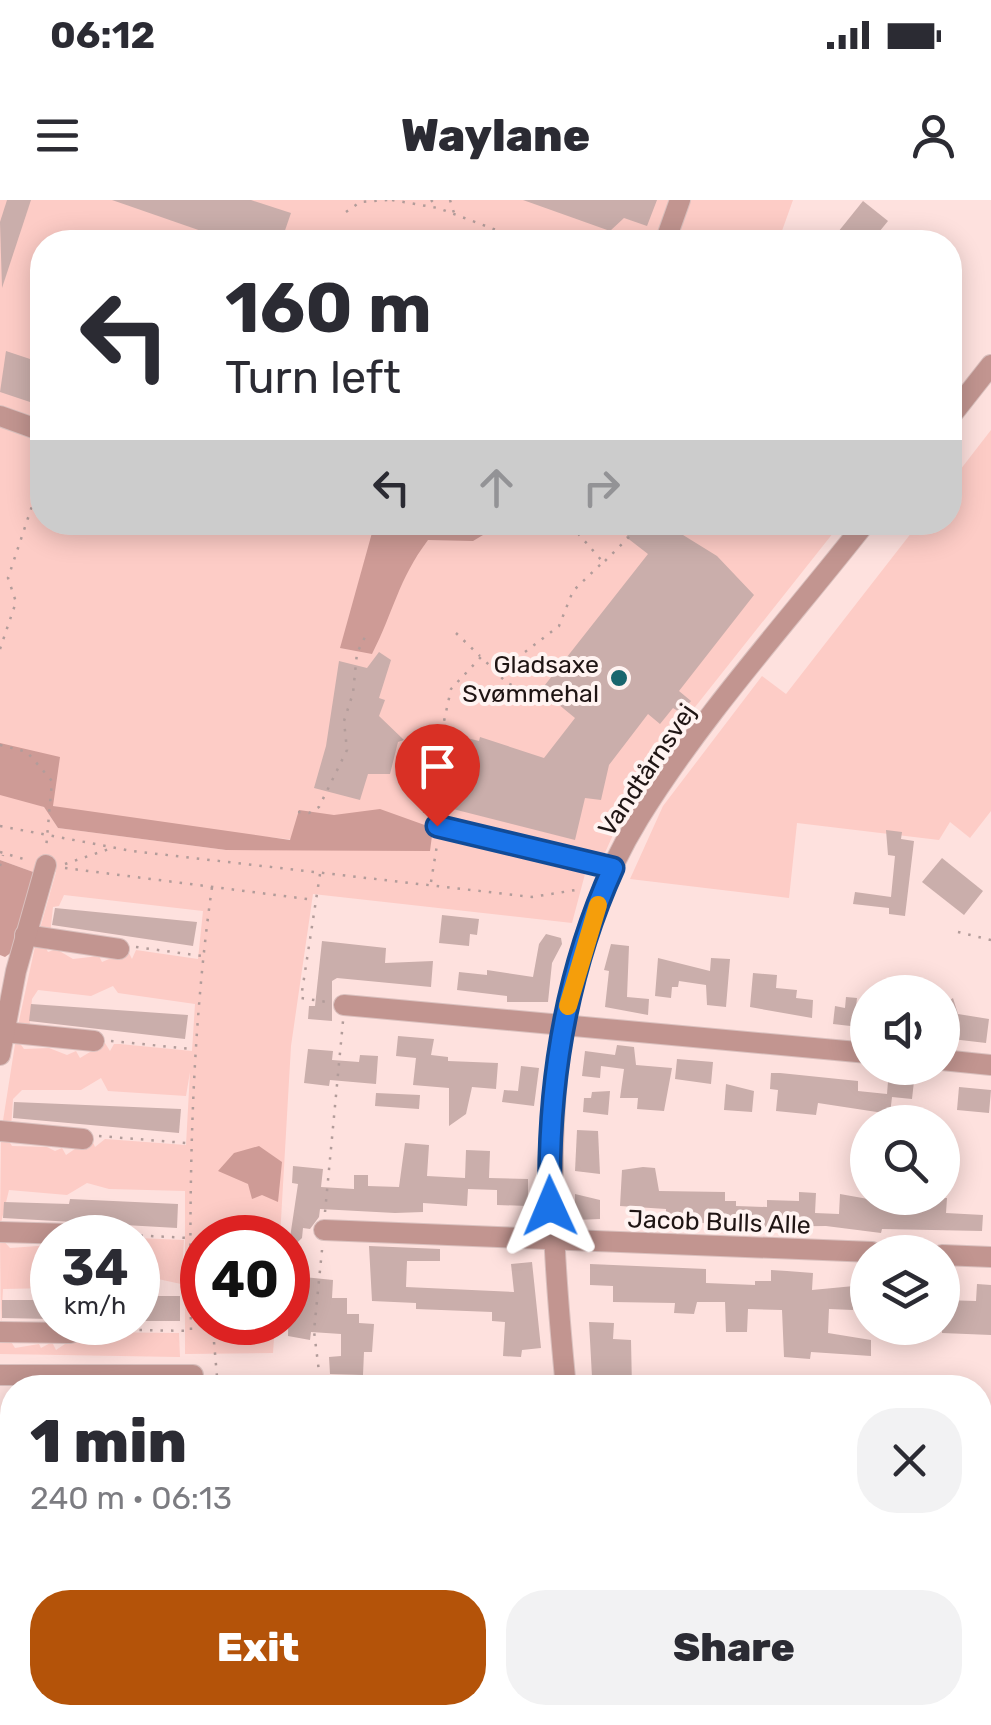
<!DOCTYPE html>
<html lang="en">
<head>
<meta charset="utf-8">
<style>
  :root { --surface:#fff; --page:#f2f2f3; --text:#2b2b33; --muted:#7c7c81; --accent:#b45309 }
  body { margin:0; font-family:Rubik,sans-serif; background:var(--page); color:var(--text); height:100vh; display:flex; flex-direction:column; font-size:38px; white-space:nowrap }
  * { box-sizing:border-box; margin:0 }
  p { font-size:32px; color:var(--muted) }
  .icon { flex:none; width:55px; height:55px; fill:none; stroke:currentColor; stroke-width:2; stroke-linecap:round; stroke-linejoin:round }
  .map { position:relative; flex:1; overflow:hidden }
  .side { position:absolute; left:0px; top:1175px; width:992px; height:350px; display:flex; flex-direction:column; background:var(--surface); border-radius:40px 40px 0 0; box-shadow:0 5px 25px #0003 }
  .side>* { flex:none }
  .top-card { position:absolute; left:30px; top:30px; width:932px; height:305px; border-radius:40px; box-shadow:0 5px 25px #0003; background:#fff; color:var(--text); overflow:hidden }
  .controls { position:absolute; left:850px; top:775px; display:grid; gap:20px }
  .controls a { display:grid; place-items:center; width:110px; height:110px; border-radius:50%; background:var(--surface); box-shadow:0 5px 25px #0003; font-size:50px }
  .speed { position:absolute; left:30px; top:1015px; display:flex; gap:20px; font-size:50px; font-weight:700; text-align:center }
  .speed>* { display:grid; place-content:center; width:130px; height:130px; border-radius:50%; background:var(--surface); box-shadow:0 5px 25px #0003; line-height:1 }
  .speed small { font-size:25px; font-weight:400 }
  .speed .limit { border:15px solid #d22; background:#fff; color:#111 }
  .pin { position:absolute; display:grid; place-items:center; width:85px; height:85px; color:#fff; margin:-102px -42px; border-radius:50% 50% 50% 0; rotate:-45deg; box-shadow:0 0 10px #0007 }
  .pin .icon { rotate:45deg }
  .me { position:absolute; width:110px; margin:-55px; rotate:359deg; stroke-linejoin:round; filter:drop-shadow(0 0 8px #0008) }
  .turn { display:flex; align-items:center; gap:35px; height:210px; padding:0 30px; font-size:45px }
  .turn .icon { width:130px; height:130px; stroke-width:2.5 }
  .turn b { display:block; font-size:70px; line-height:85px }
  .lanes { display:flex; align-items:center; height:95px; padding:0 30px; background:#0003; justify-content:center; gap:50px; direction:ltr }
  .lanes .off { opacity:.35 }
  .round { display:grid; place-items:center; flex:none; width:105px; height:105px; border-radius:40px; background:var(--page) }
  .summary { display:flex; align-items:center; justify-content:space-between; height:170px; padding:0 30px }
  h1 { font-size:60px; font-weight:800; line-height:75px }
  .button { display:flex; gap:20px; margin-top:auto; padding:20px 30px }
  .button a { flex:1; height:115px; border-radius:40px; background:var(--accent); color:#fff; font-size:40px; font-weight:800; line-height:115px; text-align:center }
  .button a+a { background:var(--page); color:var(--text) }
  .status { display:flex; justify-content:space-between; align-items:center; height:70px; padding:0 50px; background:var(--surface); direction:ltr }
  .status svg { height:28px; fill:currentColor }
  header { display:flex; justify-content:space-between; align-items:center; height:130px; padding:0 30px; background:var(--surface); font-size:45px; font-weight:800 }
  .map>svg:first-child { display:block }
  .green { fill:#fdccc6; fill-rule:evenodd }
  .forest { fill:#ce9b96 }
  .building { fill:#caaeab }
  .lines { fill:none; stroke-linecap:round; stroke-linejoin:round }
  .minor-casing { stroke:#dac0be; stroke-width:22 }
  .path { stroke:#b29c9a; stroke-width:2.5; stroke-dasharray:2.5 8; stroke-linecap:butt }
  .minor { stroke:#c29590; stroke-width:20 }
  .route-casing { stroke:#114b97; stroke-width:25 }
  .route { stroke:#1a73e8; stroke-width:18 }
  .slow { stroke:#f59e0b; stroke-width:18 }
  .poi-dot { fill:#19666e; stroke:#fff3f1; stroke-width:4 }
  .labels { text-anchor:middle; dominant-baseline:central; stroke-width:8; stroke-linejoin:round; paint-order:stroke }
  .poi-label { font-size:25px; fill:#1f1514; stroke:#fff3f1; text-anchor:end }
  .street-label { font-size:25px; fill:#1f1514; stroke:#fff3f1 }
</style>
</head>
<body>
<div class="status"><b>06:12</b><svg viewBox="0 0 49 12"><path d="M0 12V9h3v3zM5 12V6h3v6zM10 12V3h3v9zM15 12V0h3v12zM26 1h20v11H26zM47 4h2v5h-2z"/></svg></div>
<header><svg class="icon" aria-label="menu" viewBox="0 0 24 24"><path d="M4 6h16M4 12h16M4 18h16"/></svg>Waylane<svg class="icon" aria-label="person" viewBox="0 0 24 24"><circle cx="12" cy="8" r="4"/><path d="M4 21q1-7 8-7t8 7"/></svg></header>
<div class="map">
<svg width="991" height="1525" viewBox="0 0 991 1525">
  <rect width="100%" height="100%" fill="#fee1de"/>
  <g class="green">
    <path d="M0,0h793l-15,42h-736v280l799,1 -203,256 -43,96 -10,-1 -13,49 -259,-29 -22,152 -11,191 -78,1v84l73,1 -2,30 -88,1v-163l-76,-2 -22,-6 -20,12 -58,-5 -9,37 1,-91h5l6,10 35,1 8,4 7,-3 4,7 25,-17 4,9 10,-8 81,6 4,-73 -4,24 -78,-5 -7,-13 -20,12h-59l-9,9 -2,30 -9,-2 14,-89 8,11 25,-1 18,7 9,-4 4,7 25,-15 5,8 4,-7h6l72,7 3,-47 -77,-11 -5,-7 -22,10 -53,-6 -6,9 -3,32 -12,-1 19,-88 6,-1 6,11 8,-3 17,10 26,-3 3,6 26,-11 4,8 4,-9 62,9 5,-48 -139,-16 -5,11 -6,1 -3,28 -11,-3 17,-60 -20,1 -36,-13zM29,601c123,28 251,38 376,48l-179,1 -168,-22 -14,-21z"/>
    <path d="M991,230v381l-21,27 -20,-16 -11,18 -142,-17 -8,75 -159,-19 33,-73 99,-130 24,18 133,-171 31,-1v-39z"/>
    <path d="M0,1037l10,11 42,-3v43l-49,1 -2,38z"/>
    <path d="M138,1038l46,2 -3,44 -23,-5 -20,5z"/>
    <path d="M89,1132l90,1 1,24 -180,-3v-17h8l7,11 24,-4 2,4 11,-6 4,8 24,-16 5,10 6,-3z"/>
  </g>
  <g class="forest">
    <path d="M375,322l128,1 -30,18 -45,-1c-30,40 -34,71 -56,114l-32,-6z"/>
    <path d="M0,543l60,14 -7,49 237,34 9,-30 35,5 46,-6 53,19 -3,23 -204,-1 -168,-22 -14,-21 -44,-12z"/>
    <path d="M0,660l36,13 -24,79 -7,5 -5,-2z"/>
    <path d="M259,946l23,16 -4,40 -16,-7 -10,4 -4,-15 -30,-13 16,-18z"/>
  </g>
  <g class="building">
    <path d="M7,0h24l-29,88 -2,-66z"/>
    <path d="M112,0h139l40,13 -10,29h-48z"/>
    <path d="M523,0h134l-10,26 -23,-8 -14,13z"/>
    <path d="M863,1l25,20 -17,21h-41z"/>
    <path d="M6,151l36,12v43l-42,-14z"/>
    <path d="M638,322h24l55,34 37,39 -75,96 12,10 -10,12 -8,-5 -13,16 -12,-10 -39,51 -8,35 -16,-2 -10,42 -130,-33 18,-70 16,4 1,-4 64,21 31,-40 -34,-28 107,-136 -22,-17z"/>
    <path d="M379,452l12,8 -12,38 6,2 -6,16 25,24 -6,2 -8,32h-22l-8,26 -46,-12 12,-42 13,-85 28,7z"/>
    <path d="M886,630l16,2 -1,7 13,2 -9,75 -16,-2v-6l-36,-4 2,-12 36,5 4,-41 -7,-1z"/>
    <path d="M942,658l41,33 -19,24 -42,-33z"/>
    <path d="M55,708l142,14 -4,24 -141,-21z"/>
    <path d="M442,715l37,4 -2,16 -7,-1 -1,12 -30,-3z"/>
    <path d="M546,734l15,4 1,6 -10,19 -4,39h-41v-6l-50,-6 2,-18 28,3v-5l46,7 6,-33z"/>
    <path d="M322,741l64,7 -1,15 48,-2 -2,26 -94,-9 -5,3v40l-24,-2 1,-13h6z"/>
    <path d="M611,744l18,2 -2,51 22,2 -1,16 -43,-8 4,-36 -5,-1z"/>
    <path d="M658,758l52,13 1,-13 19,1 -4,48 -19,-2 -1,-20 -27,-4 -1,6h-6l-1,11 -16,-2z"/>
    <path d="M753,773l24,2 -1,13 21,2 -1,8 17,2 -1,18 -62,-11z"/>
    <path d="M846,797l11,1 -1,10 9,1 3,19 -35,-4 2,-18 10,2z"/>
    <path d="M953,798l5,16 31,5 -3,24 -34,-4 1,-13 -11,-1v-20z"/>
    <path d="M31,804l157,11 -3,24 -156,-18z"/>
    <path d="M398,836l36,3 -3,16 17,2v4l50,2 -2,26 -24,-2 -6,27 -17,12v-38l-36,-3 3,-27 -20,-2z"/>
    <path d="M617,845l17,2 2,18 36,3 -8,43 -27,-2 1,-11h-18l4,-29 -23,-3 -1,12 -18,-2 3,-25 30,4z"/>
    <path d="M308,849l25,2 -1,9 27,2 1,-7 18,1 -2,28 -46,-4 -1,6 -25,-3z"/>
    <path d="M677,859l36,3 -2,22 -36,-5z"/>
    <path d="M521,866l18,2 -5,38 -32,-4 2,-12 14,1z"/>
    <path d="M889,869l11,1v10l14,1 -2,18 -20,-2 -2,17 -72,-11 -2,12 -40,-4 2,-21 -8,-1 1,-16h9l78,8v10l29,3z"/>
    <path d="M726,884l28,7 -2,21 -28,-2z"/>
    <path d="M959,887l32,3 -2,23 -32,-3z"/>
    <path d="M610,891l-2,24 -25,-3 1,-14h7l1,-6z"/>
    <path d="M376,893l44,2 -1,14 -44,-3z"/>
    <path d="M14,902l167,7 -2,24 -166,-15z"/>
    <path d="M577,930l21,1 2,43 -25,-3z"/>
    <path d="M405,943l24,2 -2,31 38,2 1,-28 24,1 -1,27 39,1v27l-31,-1v-15l-29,-1 -1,17 -44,-3v9l-28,1 -75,-4 -1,8 -9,12 -7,-1 -1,10 -14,13 10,-67 -6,-1 1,-17 30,3 -2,18 33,2v-14h14v11l31,1z"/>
    <path d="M643,967l12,1 4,23 66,1v9h11v5l31,1v-7l32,1v-9l17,1 -1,20 24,1 1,-20 28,5 79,-1 -1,15 37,2 -1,16 -100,-2 -1,4 -55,-7 -78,1 -57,-5 1,-5 -26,-1v-7l-46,-3 2,-36z"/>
    <path d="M575,994l25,6v19l-25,1z"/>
    <path d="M70,999l108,5 -1,24 -174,-10 1,-16 65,2z"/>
    <path d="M369,1046l71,3v12h-33l-1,26 108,5 -3,-28 21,-2 9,86 -19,2 -1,7 -18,-1 2,-34 -13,-1v-9l-76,-3v-6l-44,-2z"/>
    <path d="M590,1064l116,5v14l49,2v-4h16v-11l16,1 26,2 -1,17 42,-4 -1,24 -24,-1 -1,24 43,7v16l-60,-4 -1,7 -26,-2 -2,-47 -34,-1 -1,23h-21l-1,-30h-28l-3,12 -20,-1 1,-10 -62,-1v-16l-23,-1z"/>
    <path d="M294,1076l39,4 -1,18h15v16h12v9l15,1 -2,28h-8l-1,23 -33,-1 -1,-17 12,-1v-22l-30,-2 -1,8 -22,-4 1,-50 5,1z"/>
    <path d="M977,1084l14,1v50l-49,-2v-33l34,1z"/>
    <rect x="138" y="1096" width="42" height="25"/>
    <path d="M2,1100h50v19l-50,-1z"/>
    <path d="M589,1122l25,1 -1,16 18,1 1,48h-52l-1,-9 13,-2z"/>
    <path d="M991,1446v75l-11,1v-73z"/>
  </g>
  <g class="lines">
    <defs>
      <g id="minor">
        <path d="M665,42l15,-42"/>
        <path d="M0,216l42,15"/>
        <path d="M950,217l41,-52"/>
        <path d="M437,625l176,43"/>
        <path d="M25,735l94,14"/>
        <path d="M344,805l524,48"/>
        <path d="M4,832l90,9"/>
        <path d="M0,855l16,-84 30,-106"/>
        <path d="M942,860l49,5"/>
        <path d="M0,931l83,8"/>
        <path d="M324,1030l548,22"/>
        <path d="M0,1032l71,2"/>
        <path d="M942,1055l49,2"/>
        <path d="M0,1132l71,1"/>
        <path d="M0,1175h193"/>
        <path d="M566,1188c-19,-194 -33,-397 73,-570 65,-105 151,-199 227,-296"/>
        <path d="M0,1265l10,16 -10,22"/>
        <path d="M980,1282h11"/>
        <path d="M0,1365h12"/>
        <path d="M0,1390l12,110"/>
        <path d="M367,1512l2,13"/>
        <path d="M599,1512l1,13"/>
        <path d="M838,1512l1,13"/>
        <path d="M16,1525l158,-13"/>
      </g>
    </defs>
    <use href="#minor" class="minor-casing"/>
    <g class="path">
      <path d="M392,0l46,8 90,34"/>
      <path d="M431,0l6,7"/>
      <path d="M450,0l4,13"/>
      <path d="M346,12l14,-10 28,-2"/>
      <path d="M605,361l39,-39"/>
      <path d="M456,433l24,23"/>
      <path d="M0,449l16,-47 -8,-24 34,-102"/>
      <path d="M500,471l59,-45 14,-35 30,-29 -35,-40"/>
      <path d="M0,545l27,7 25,29 -6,68"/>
      <path d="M298,612l11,1 10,-6 28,-57 -3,-29 9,-28 4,-40 10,-20"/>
      <path d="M424,613l27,-124 30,-32 26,26 27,11"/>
      <path d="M0,626l132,25 400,46 50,-8"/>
      <path d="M0,652l27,8"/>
      <path d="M65,664l44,-15"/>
      <path d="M0,666l3,-11"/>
      <path d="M65,668l250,32"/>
      <path d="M320,674l-19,124 26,4"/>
      <path d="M431,682l6,-37"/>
      <path d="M958,732l33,8"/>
      <path d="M136,747l66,9"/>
      <path d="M111,841l81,8"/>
      <path d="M99,936l87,7"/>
      <path d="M325,1012l18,-191"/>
      <path d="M88,1033l102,5"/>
      <path d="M87,1129l104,2c-2,-150 0,-295 21,-444"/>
      <path d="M214,1142l4,46"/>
      <path d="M321,1188l-7,-57 8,-81"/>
      <path d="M252,1512l1,13"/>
    </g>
    <use href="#minor" class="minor"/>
  </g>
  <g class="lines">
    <defs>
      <path id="route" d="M437,626l176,42c-48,106 -66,222 -63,338"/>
    </defs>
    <use href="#route" class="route-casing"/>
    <use href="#route" class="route"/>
    <path class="slow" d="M568,806l30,-101"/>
  </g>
  <circle class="poi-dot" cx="619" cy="478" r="10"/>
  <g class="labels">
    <g class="poi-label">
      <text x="599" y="464">Gladsaxe<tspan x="599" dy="29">Svømmehal</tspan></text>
    </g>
    <g class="street-label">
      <text transform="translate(647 570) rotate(-56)">Vandtårnsvej</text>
      <text transform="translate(719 1022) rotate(2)">Jacob Bulls Alle</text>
    </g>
  </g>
</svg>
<div class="controls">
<a><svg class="icon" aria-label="sound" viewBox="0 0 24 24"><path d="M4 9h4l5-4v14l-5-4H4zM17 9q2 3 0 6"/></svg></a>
<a><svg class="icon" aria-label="search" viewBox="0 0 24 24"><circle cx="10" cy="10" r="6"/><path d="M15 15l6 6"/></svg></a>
<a><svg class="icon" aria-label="layers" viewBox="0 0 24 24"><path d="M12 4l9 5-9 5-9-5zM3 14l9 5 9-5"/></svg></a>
</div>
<div class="speed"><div>34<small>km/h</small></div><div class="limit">40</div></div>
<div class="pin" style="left:437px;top:626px;background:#d93025"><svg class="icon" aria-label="arrive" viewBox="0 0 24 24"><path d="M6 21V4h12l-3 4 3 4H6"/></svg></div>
<svg class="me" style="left:550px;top:1006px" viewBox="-20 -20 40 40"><path d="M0-17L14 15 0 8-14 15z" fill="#1a73e8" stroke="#fff" stroke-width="4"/></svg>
<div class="top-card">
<div class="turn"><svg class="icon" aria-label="left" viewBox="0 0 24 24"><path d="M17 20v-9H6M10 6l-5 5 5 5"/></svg><div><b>160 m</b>Turn left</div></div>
<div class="lanes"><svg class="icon" aria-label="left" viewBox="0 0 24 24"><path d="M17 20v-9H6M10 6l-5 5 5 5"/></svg><svg class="icon off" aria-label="ahead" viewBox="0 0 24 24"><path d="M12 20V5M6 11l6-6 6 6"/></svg><svg class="icon off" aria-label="right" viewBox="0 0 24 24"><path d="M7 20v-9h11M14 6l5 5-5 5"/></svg></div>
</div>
<section class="side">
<div class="summary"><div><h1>1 min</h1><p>240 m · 06:13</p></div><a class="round"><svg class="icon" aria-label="close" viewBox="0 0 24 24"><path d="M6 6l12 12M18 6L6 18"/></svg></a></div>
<div class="button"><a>Exit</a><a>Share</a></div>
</section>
</div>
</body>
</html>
